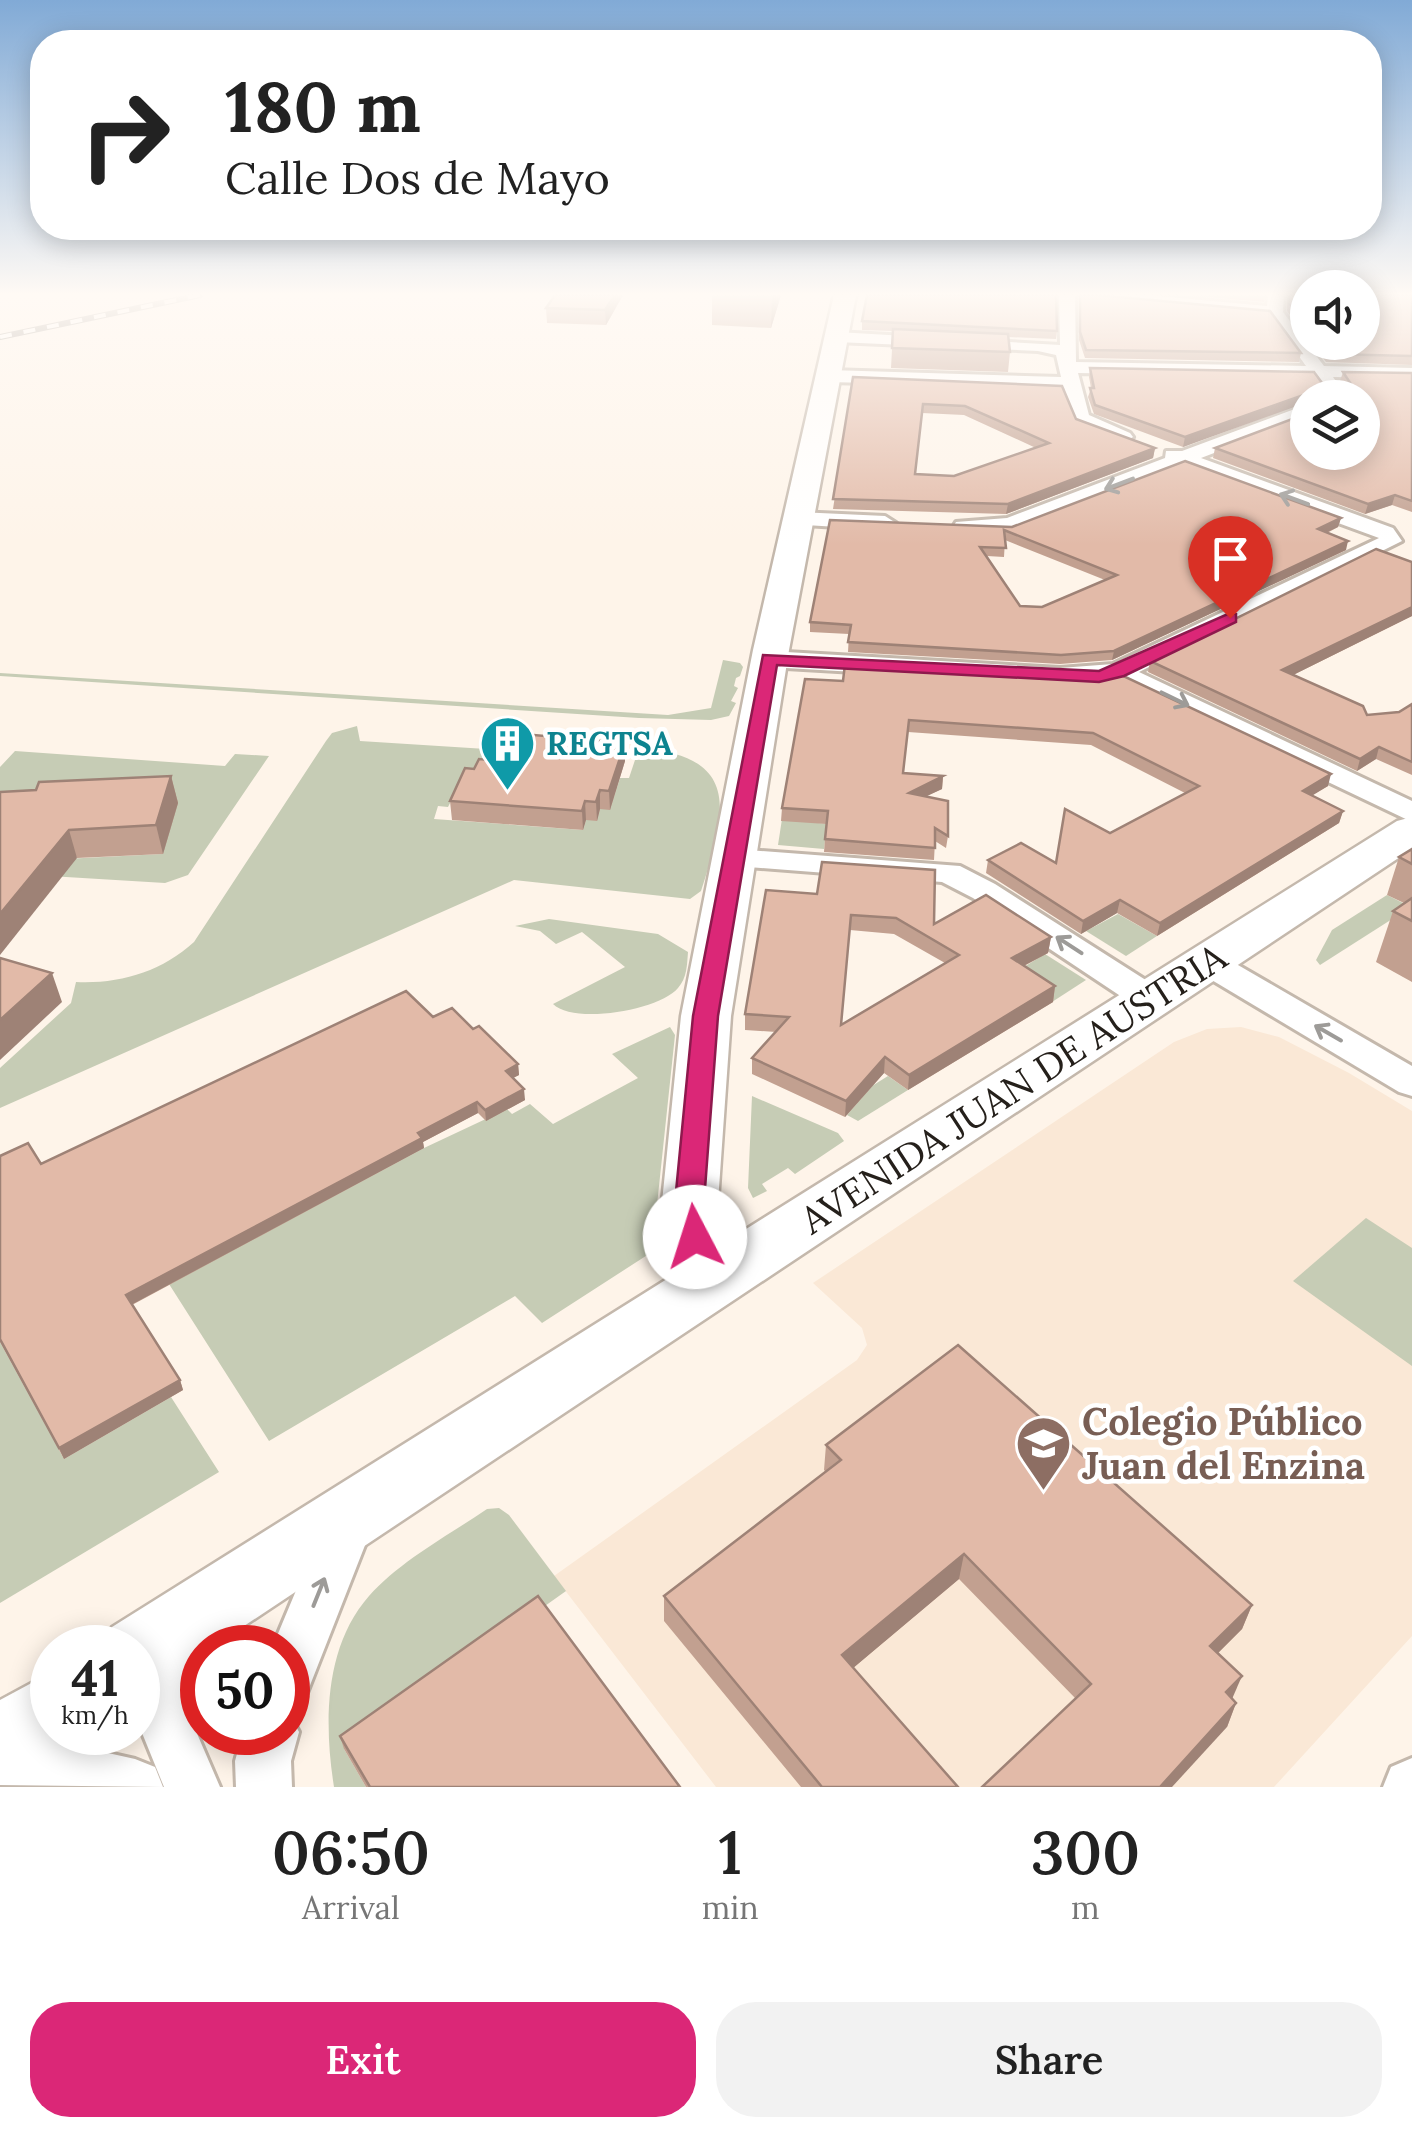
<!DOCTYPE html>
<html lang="en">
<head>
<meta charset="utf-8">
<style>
  :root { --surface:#fff; --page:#f2f2f2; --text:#222; --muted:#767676; --accent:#db2777 }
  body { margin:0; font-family:Lora,serif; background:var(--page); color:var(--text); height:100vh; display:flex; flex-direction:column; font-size:38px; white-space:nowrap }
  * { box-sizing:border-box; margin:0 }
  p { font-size:32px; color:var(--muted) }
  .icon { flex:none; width:55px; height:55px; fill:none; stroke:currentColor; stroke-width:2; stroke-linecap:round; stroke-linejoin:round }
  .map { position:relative; height:1787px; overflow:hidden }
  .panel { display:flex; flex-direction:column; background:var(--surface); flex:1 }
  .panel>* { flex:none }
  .banner { position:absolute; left:30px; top:30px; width:1352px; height:210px; border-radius:40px; box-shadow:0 5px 25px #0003; background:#fff; color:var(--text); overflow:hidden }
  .controls { position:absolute; left:1290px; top:270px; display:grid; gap:20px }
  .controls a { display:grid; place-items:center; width:90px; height:90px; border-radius:50%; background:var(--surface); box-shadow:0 5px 25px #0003; font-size:50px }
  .speed { position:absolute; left:30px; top:1625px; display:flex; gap:20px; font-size:50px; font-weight:700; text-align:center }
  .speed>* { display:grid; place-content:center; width:130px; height:130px; border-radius:50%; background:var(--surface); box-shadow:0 5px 25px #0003; line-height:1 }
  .speed small { font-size:25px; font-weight:400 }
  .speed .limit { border:15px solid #d22; background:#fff; color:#111 }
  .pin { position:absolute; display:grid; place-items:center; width:85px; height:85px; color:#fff; margin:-102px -42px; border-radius:50% 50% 50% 0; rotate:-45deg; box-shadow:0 0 10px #0007 }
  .pin .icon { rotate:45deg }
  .me { position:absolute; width:110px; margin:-55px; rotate:355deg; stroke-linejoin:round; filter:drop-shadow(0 0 8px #0008) }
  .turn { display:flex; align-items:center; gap:35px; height:210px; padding:0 30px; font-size:45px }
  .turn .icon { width:130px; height:130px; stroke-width:2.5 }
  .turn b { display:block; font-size:70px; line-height:85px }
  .eta { display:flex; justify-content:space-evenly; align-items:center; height:170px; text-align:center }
  .eta b { font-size:60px; font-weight:600; line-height:70px }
  .primary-button { display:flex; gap:20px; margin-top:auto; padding:20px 30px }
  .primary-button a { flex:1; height:115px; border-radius:40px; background:var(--accent); color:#fff; font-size:40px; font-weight:600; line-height:115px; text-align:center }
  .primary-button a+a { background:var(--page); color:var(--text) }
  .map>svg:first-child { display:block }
  .built { fill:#fae8d6 }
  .green { fill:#c6ccb5 }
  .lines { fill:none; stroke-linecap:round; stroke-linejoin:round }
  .minor-casing { stroke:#c4b8ac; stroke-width:6 }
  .secondary-casing { stroke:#c4b8ac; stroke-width:5 }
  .minor { fill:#fff; fill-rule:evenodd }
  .secondary { fill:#fff; fill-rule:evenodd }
  .rail-casing { stroke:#968e86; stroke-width:6 }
  .rail { stroke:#fff; stroke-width:4; stroke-dasharray:12; stroke-linecap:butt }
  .wall { fill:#c2a090; fill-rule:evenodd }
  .shaded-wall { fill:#9e8276 }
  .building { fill:#e2baa8; stroke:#9e8276; stroke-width:2.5; fill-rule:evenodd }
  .oneway { stroke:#9d9b98 }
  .route { fill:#db2777; stroke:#8e194d; stroke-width:2.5 }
  .labels { text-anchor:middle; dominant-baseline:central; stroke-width:9; stroke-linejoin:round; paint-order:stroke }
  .culture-label { font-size:32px; font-weight:bold; fill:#0d838f; stroke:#fff; text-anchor:start }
  .near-street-label { font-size:38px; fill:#25201b; stroke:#fff }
  .near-education-label { font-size:38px; font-weight:bold; fill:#785e54; stroke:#fff; text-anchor:start }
</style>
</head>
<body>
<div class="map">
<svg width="1412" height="1787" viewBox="0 0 1412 1787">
  <rect width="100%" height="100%" fill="#fef4e9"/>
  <path class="built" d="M1241,1027l38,10 70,36 63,38v525l-138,151h-558l-162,-211 303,-216 10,-15 -5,-17 -49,-45 361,-241 33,-13z"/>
  <g class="green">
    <path d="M723,660l17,3 3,4 -3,9 -4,2 -2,8 4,2 -7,13 5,2 -7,13 -18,4 -72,-2 -639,-42v-3l668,42 43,-7z"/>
    <path d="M357,726l3,15 142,9 -49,47 -5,10 -10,-1 -4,13 149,11 3,-10h11l3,-11h10l10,-31h9l10,-30c104,8 87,65 62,143l-11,8 -176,-19 -514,228v-40l71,-65 5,-21c44,2 85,-10 118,-40l132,-201 6,-8z"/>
    <path d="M15,751l210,15 10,-12 34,2 -81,119 -23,8 -165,-10 64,-14 98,-5 15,-50 -177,16v-53z"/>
    <path d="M782,819l45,5 -3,25 -46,-4z"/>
    <path d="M1387,895l24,12 -91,58 -4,-5 16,-30z"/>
    <path d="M1118,914l39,22 -31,20 -40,-25z"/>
    <path d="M549,919l109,15 30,18c-1,13 -1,26 -10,36 -18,22 -104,37 -125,16l72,-37 -43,-35 -26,12 -16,-13 -25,-5z"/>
    <path d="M1045,954l41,26 -34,22 -38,-29z"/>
    <path d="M670,1027l5,8 -23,217 -110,71 -27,-27 -246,145 -100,-157 255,-136 83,-39 5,5 18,-10 23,20 85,-46 -26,-24z"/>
    <path d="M888,1076l20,14 -50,31 -11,-6 25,-29z"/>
    <path d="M752,1096l86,37 6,8 -49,33 -7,-6 -26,16 5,7 -14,7 -5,-10z"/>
    <path d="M1366,1218l46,30v118l-119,-85z"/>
    <path d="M0,1342l64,117 107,-62 48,75 -219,131z"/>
    <path d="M499,1508l10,7 57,76 -222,158 22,38h-32c-10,-63 -10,-140 35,-191 31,-35 80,-61 118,-87z"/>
  </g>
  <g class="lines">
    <defs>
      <g id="minor">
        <path d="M1059,295h16l1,67 230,4 -36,-50 -173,-16 -8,-5h58l120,11 1,-11h16l-1,17 41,54 88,2v10l-79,-1 15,21h-19l-15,-21 -236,-4 11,42 41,18 3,4 -10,6 -50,-21 -9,-34 -235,-6 -9,-6 9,-6 232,7 -5,-22 -18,-4 -201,-9 -9,-5 9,-5 223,13z"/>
        <path d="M1308,404v13l-107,41 192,70 9,13 -263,131 273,129v21l-298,-142 -54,4 -291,-17 -13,-8 13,-8 291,17 53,-4 266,-126 -196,-72 -165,64 -54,4 -8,-2 -3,-5 3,-5 51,-4 158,-60 1,-7h16z"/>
        <path d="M798,512l87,4 11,7 -11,7 -95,-6 -3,-5 3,-5z"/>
        <path d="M734,849l226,17 35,18 168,107 5,8 -5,8 -13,4 -13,-4 -164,-109 -31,-16 -219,-17 -5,-7 5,-7z"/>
        <path d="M1207,951l12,3 193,112v30l-13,-4 -204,-122 -5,-8 5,-8z"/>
        <path d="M346,1507l18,7 7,16 -64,163 -19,8v-53h-16l56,-134z"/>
        <path d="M160,1612l19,8 29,28h-6v58l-11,-5 1,21 28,65h-56l-26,-64v-75h-4l7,-28z"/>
        <path d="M288,1711l11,21 -8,29 1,26h-56l-1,-26 8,-29h45z"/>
        <path d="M0,1729l135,30 20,8 8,20 -163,-2z"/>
        <path d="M1412,1758v29h-29l8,-20z"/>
      </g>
      <g id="secondary">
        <path d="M834,295h22l-67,355 -58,366 -13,186 9,39 670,-420 15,-4v32l-1201,799h-9v5l-38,26 -26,10v-41h-35l9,-21 571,-358 -17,-32 -4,-35 19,-186 72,-366z"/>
        <path d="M52,1672v60h29l-2,5 -52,35 -27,12v-84z"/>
      </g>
    </defs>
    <use href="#minor" class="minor-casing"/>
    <use href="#secondary" class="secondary-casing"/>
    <use href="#minor" class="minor"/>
    <use href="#secondary" class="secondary"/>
    <defs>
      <path id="rail" d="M0,337l200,-42"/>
    </defs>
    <use href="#rail" class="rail-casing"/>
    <use href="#rail" class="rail"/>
  </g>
  <g class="wall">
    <path d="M623,295l-17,30 -59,-2 -1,-15z"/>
    <path d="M712,295h69l-10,33 -59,-3z"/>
    <path d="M1079,295h18l204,58 -2,9 -214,-4 -6,-18z"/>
    <path d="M1186,295h79l-1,7z"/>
    <path d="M1287,295h21v43l-21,-27z"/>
    <path d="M1412,295v70l-86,-3 -15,-20h51z"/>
    <path d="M862,321l195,10 -1,8 -48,-2 2,15 -2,20 -117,-4 2,-37 -31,-1z"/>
    <path d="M1090,368l259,24 -9,-11 3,-9 69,1v139l-20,-7 -27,9 -152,-56 2,-10 147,-50h-54l-125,49 -89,-33 -6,-17 3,-9 -2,-11z"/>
    <path d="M853,377l223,42 79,29 -2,10 -147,56 -173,-5zM922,413l42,2 72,33 -82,28 -39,-2z"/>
    <path d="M1341,518l-3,9 -11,6 19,17 -234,110 -52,4 -212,-12 1,-18 -39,-2v-10l202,-95zM1005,540l100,40 -63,27 -22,-1 -33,-50 17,1z"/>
    <path d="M1412,562v54l-119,59 74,40 32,-3 13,-8v71l-36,-16 -19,12 -209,-99 2,-11z"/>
    <path d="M845,664l483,122 -16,9 31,16 -4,12 -182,113 -40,-23 -36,21 -95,-61 2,-13 68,3 129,-70 -94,-48 -183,-13 -5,41 40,3 -1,13 -16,7 22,40 -2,12 -11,-7 -1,19 -110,-8 2,-28 -45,-3 1,-13 61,-127z"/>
    <path d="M625,761l-15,49 -10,-1 -3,12 -11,-1 -3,10 -131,-10 -2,-19 24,-32z"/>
    <path d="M171,776l7,27 -15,51 -86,4 -41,-68z"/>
    <path d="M1412,849v133l-36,-20 17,-51 11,-8 -17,-8 12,-38z"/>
    <path d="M766,890l168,34 117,13 -3,16 -24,13 31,20 -2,16 -145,88 -24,-17 -39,44 -93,-43v-16l24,-26 -31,-2v-16zM850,930l44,4 51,29 -104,62z"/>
    <path d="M433,1017l40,12 45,35 1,11 -6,3 12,22 -39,21 -8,-8 -55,29 1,6 -292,157 48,75 3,10 -119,69 -64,-117v-186l41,8z"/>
    <path d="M826,1445l426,160 -10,24 -24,24 14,46 4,4 -9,24 -151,-28 -117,-120 -106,89 105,119h-157l-137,-166v-25l162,-124 -2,-2z"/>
    <path d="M340,1736l340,51h-314l-22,-38z"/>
  </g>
  <g class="shaded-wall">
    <path d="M615,295h8l-17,30 -1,-15z"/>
    <path d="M772,295h9l-10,33z"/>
    <path d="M1312,392l-1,6h-3v4l-125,45 2,-10z"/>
    <path d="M1155,448l-2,10 -147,56 2,-10z"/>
    <path d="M1395,495l-3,10 -27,9 3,-10z"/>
    <path d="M1341,518l-3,9 -23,11 3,-9z"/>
    <path d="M1348,541l-2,9 -234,110 2,-9z"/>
    <path d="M1412,607v9l-133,66 3,-12z"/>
    <path d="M625,743v18l-15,49 -1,-19z"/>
    <path d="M1379,747l-3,12 -19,12 3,-12z"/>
    <path d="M1331,774l-3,12 -28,17 3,-12z"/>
    <path d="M171,776l7,27 -15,51 -7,-29z"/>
    <path d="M943,776l-1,13 -34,16 1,-12z"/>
    <path d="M600,790v19l-3,12 -1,-19z"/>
    <path d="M585,801l1,19 -3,10 -1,-19z"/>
    <path d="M1343,811l-4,12 -182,113 3,-13z"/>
    <path d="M69,830l8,28 -77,97v-41z"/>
    <path d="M1120,900l-3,13 -36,21 2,-13z"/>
    <path d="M1051,937l-3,16 -38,20 2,-15z"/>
    <path d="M52,973l10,29 -62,58v-40z"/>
    <path d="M1055,986l-2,16 -145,88 1,-15z"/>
    <path d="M885,1057l-1,16 -39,44 1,-16z"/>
    <path d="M518,1064l1,11 -12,6 -1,-10z"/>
    <path d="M524,1089l1,11 -39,21 -1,-11z"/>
    <path d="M477,1102l1,11 -55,29 1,6 -295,158 -3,-11 292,-162z"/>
    <path d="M180,1380l3,10 -119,69 -5,-11z"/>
    <path d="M964,1554l-5,25 -119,100 2,-24z"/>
    <path d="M1252,1605l-10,24 -41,41 9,-24z"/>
    <path d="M1242,1676l-10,23 -6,-7z"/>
    <path d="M1236,1703l-9,24 -55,60h-12z"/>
  </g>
  <g class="building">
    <path d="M555,295h60l-10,15 -59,-2z"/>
    <path d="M867,295h189l1,36 -195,-10z"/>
    <path d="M1080,295h17l173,16 31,42 -215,-3 -6,-18z"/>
    <path d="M1289,295h19v32l-19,-24z"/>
    <path d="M1362,295h50v61l-84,-2 -9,-12h43z"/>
    <path d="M893,329l115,5 2,18 -118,-4z"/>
    <path d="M1090,368l224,4 14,19 22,2 3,-6 -10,-15 69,1v128l-17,-6 -27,9 -153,-56 93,-35v39h54v-54h-50v-6l-127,45 -90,-32 -5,-17h4z"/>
    <path d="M853,377l209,9 14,33 79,29 -147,56 -175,-5zM923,404l42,2 84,37 -95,33 -39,-2z"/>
    <path d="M1185,461l156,57 -23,11 30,12 -234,110 -53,4 -213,-13 3,-17 -41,-3 20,-102 182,7zM1004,530l113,45 -75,32 -22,-1 -40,-59 26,1z"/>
    <path d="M1376,549l36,13v45l-130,63 81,36 4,9 32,-3 13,-8v58l-33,-15 -19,12 -210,-98z"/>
    <path d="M845,664l217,12 53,-4 216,102 -28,17 40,20 -183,112 -40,-23 -37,21 -95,-61 33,-17 35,20 9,-54 45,24 89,-47 -106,-53 -184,-13 -6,53 40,3 -34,17 39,8v35l-13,-8v20l-110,-9 3,-28 -46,-3 23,-129 38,2z"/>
    <path d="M500,732l125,11 -16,48 -9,-1 -4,12 -11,-1 -3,10 -132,-10 15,-33 9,1 5,-10 10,1z"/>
    <path d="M171,776l-15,49 -87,5 -69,84v-122l36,-2 3,-8z"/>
    <path d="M1412,849v15l-13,-7z"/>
    <path d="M822,862l113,8 -1,54 52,-29 65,42 -39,21 43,28 -146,89 -24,-18 -39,44 -94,-43 37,-41 -44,-3 21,-124 51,4zM851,915l45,3 63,37 -118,70z"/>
    <path d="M1412,898v23l-19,-10z"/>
    <path d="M0,958l52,15 -52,47z"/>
    <path d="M406,991l27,26 19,-9 21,21 6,-3 39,38 -12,7 18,18 -39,21 -8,-8 -59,31 4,5 -296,157 54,85 -121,68 -59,-109v-183l28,-13 13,21z"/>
    <path d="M958,1345l294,260 -42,41 32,30 -16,16 10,11 -76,84h-178l109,-103 -127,-130 -122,101 116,132h-136l-158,-191 177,-136 -15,-15z"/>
    <path d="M538,1596l142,191h-310l-30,-51z"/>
  </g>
  <defs><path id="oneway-shaft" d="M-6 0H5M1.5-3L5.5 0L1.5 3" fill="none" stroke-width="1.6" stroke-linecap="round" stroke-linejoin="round" transform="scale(2.5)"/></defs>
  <g class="oneway">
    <use href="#oneway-shaft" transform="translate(1119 484) rotate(159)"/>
    <use href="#oneway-shaft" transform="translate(1294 499) rotate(-160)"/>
    <use href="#oneway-shaft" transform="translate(1175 699) rotate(26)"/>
    <use href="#oneway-shaft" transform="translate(1069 945) rotate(-147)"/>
    <use href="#oneway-shaft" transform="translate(1328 1033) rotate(-150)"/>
    <use href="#oneway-shaft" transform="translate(319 1592) rotate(-68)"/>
  </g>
  <linearGradient id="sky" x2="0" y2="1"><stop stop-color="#81aad6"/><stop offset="0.54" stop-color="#fffaf5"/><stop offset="1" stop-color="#fffaf5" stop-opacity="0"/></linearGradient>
  <rect width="1412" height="545" fill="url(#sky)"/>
  <path class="route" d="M1230,613l6,1v8l-112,54 -25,6 -322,-17 -59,351 -14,186 6,35 -4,8 -11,3 -10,-3 -10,-43 18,-186 70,-361 336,16z"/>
  <defs>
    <symbol id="building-pin" viewBox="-11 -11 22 30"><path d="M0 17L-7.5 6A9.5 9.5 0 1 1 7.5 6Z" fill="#0f9aa8" stroke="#fff"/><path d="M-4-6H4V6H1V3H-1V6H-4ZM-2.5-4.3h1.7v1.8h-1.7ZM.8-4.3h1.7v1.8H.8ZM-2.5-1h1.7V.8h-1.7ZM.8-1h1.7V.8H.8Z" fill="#fff"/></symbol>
    <symbol id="school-pin" viewBox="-11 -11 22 30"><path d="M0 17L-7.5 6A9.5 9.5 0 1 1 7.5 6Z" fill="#8d6e63" stroke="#fff"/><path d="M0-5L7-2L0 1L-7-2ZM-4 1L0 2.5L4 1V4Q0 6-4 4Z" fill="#fff"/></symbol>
  </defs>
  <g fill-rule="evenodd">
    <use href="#building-pin" x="476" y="712" width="63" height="86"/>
    <use href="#school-pin" x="1012" y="1412" width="63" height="86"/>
  </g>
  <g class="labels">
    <g class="culture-label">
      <text x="546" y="743">REGTSA</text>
    </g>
    <g class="near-street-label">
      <text transform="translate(1013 1088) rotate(-33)">AVENIDA JUAN DE AUSTRIA</text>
    </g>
    <g class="near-education-label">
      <text x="1082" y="1421">Colegio Público<tspan x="1082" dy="44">Juan del Enzina</tspan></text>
    </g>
  </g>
</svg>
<div class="controls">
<a><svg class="icon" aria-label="sound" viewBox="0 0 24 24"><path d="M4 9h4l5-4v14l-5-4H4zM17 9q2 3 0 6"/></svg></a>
<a><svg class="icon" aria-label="layers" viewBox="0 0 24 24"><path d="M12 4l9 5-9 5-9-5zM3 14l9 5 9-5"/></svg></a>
</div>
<div class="speed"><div>41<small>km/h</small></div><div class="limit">50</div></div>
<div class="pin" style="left:1230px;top:618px;background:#d93025"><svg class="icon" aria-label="arrive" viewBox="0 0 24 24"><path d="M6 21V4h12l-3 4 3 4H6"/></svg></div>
<svg class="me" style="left:695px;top:1237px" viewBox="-20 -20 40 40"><circle r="19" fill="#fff"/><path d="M0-13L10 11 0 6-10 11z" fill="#db2777"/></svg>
<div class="banner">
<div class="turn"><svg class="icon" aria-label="right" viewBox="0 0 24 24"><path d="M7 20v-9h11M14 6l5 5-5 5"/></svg><div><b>180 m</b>Calle Dos de Mayo</div></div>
</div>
</div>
<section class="panel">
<div class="eta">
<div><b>06:50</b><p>Arrival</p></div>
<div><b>1</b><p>min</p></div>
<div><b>300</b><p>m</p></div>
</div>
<div class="primary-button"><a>Exit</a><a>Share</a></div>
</section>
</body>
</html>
